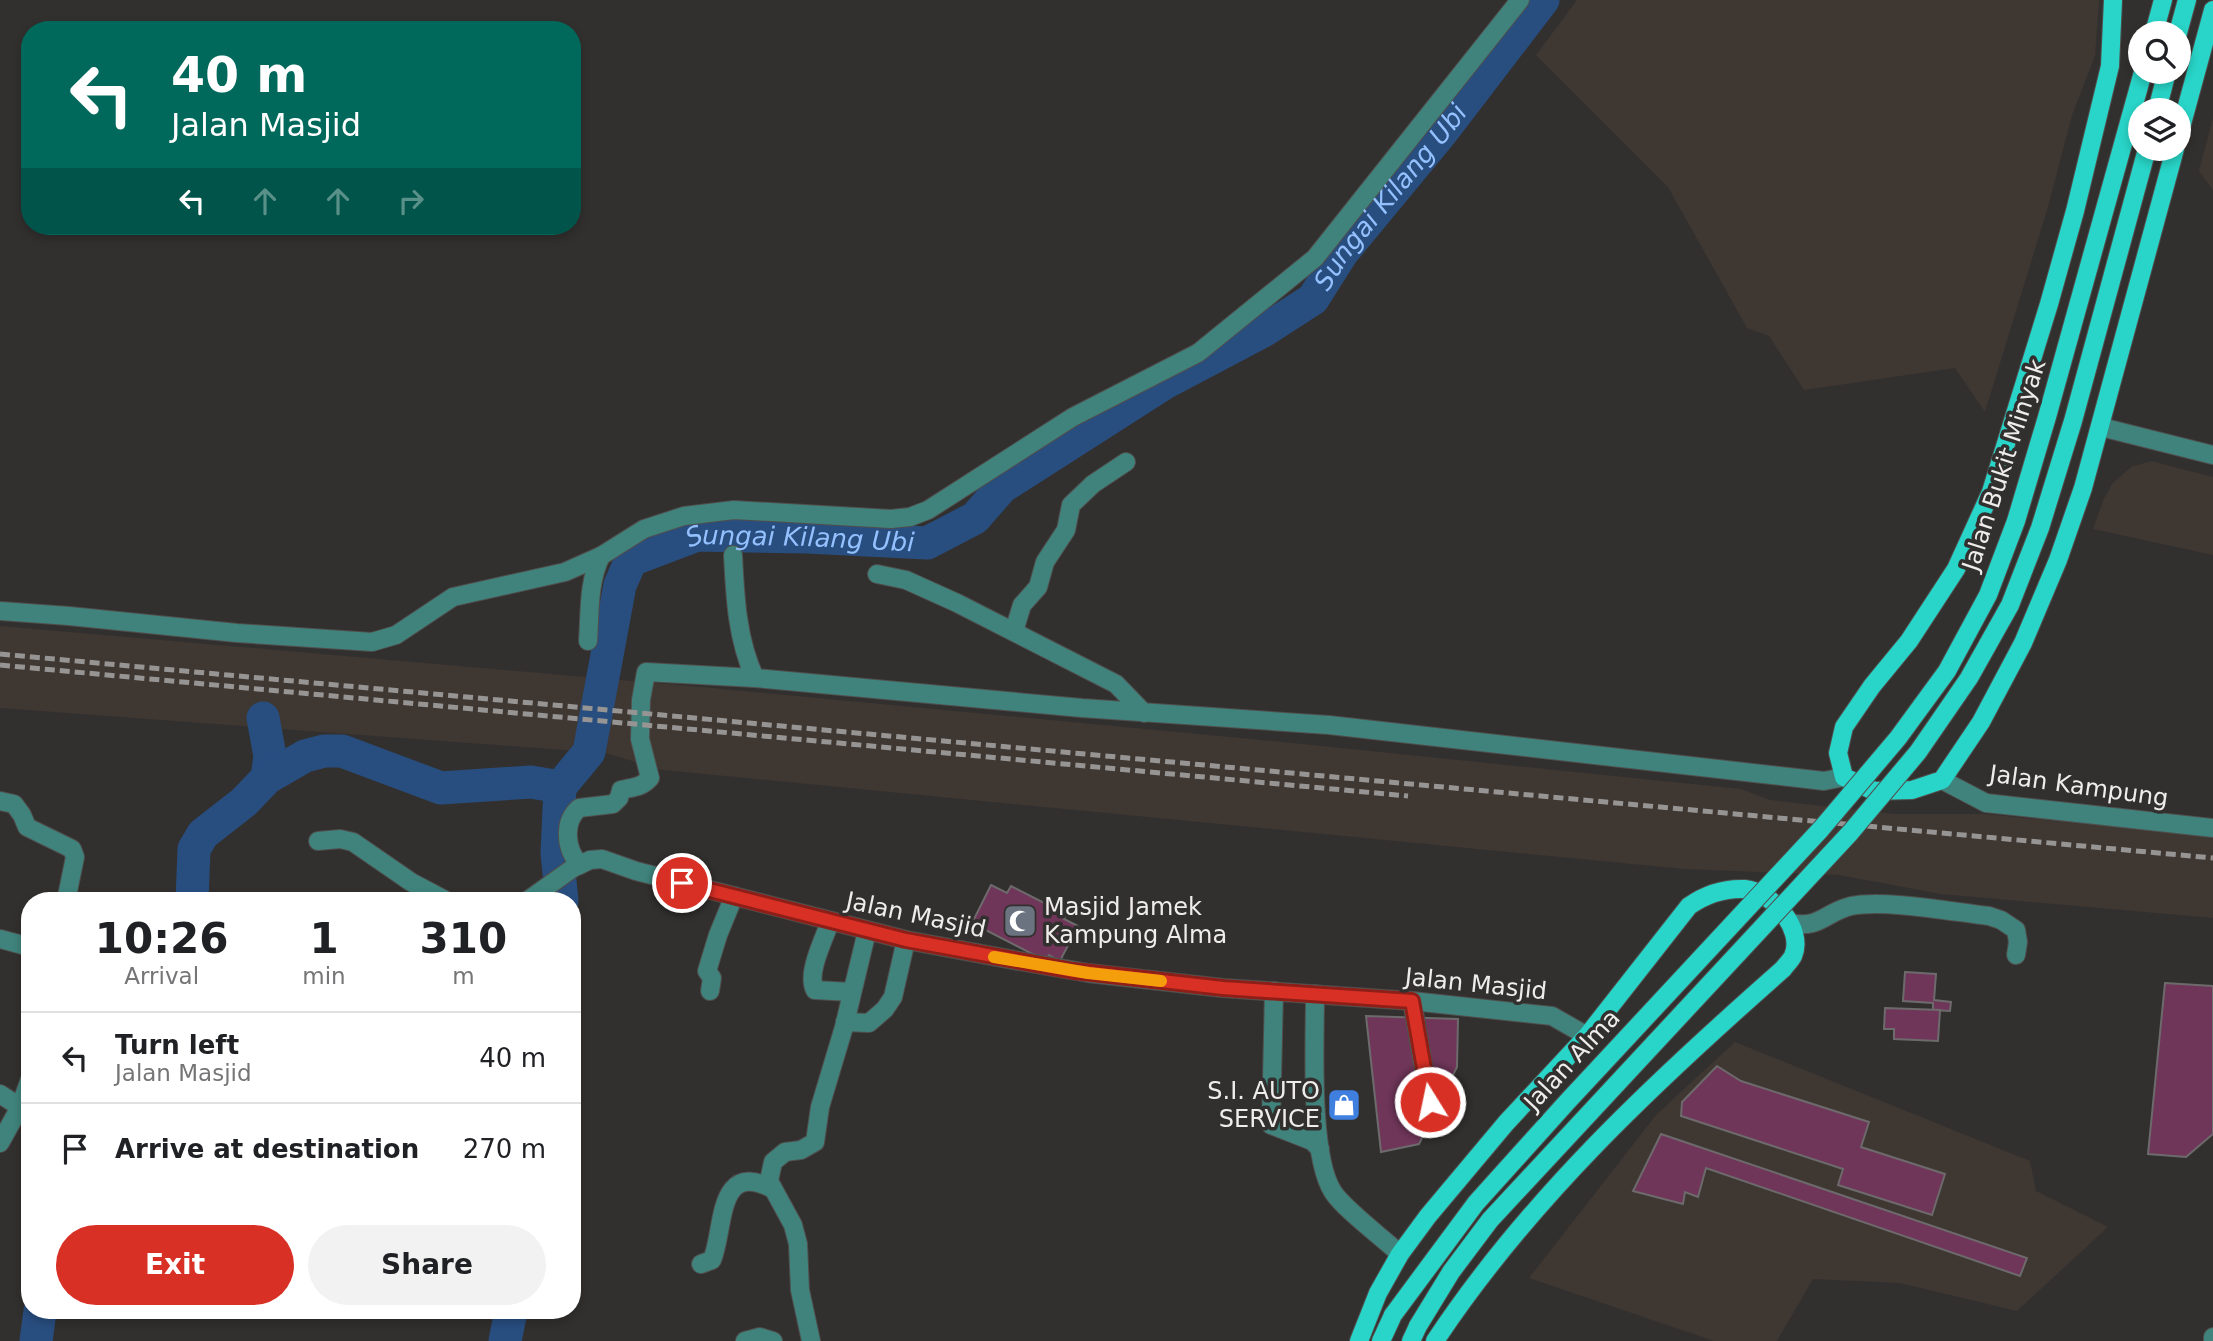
<!DOCTYPE html>
<html lang="en">
<head>
<meta charset="utf-8">
<style>
  :root { --surface:#fff; --page:#f2f2f2; --text:#202124; --muted:#757577; --line:#e0e0e0; --accent:#d93025 }
  body { margin:0; font-family:"DejaVu Sans",sans-serif; background:var(--page); color:var(--text); height:100vh; display:flex; flex-direction:column; font-size:26px; white-space:nowrap }
  * { box-sizing:border-box; margin:0 }
  p { font-size:23px; color:var(--muted) }
  .icon { flex:none; width:38px; height:38px; fill:none; stroke:currentColor; stroke-width:2; stroke-linecap:round; stroke-linejoin:round }
  .map { position:relative; flex:1; overflow:hidden }
  .side { position:absolute; left:21px; top:892px; width:560px; height:427px; display:flex; flex-direction:column; background:var(--surface); border-radius:28px; box-shadow:0 4px 10px #0003 }
  .side>* { flex:none }
  .banner { position:absolute; left:21px; top:21px; width:560px; height:214px; border-radius:28px; box-shadow:0 4px 10px #0003; background:#00695c; color:#fff; overflow:hidden }
  .buttons { position:absolute; left:2128px; top:21px; display:grid; gap:14px }
  .buttons a { display:grid; place-items:center; width:63px; height:63px; border-radius:50%; background:var(--surface); box-shadow:0 4px 10px #0003; font-size:35px }
  .pin { position:absolute; display:grid; place-items:center; width:60px; height:60px; color:#fff; margin:-30px; border:4px solid #fff; border-radius:50%; box-shadow:0 2px 7px #0007 }
  .me { position:absolute; width:77px; margin:-38px; rotate:350deg; stroke-linejoin:round; filter:drop-shadow(0 0 5px #0008) }
  .turn { display:flex; align-items:center; gap:24px; height:147px; padding:0 35px; font-size:32px }
  .turn .icon { width:91px; height:91px; stroke-width:2.5 }
  .turn b { display:block; font-size:49px; line-height:60px }
  .lanes { display:flex; align-items:center; height:66px; padding:0 35px; background:#0003; justify-content:center; gap:35px; direction:ltr }
  .lanes .off { opacity:.35 }
  .eta { display:flex; justify-content:space-evenly; align-items:center; height:119px; text-align:center }
  .eta b { font-size:42px; font-weight:800; line-height:49px }
  .primary-button { display:flex; gap:14px; margin-top:auto; padding:14px 35px }
  .primary-button a { flex:1; height:80px; border-radius:42px; background:var(--accent); color:#fff; font-size:28px; font-weight:800; line-height:80px; text-align:center }
  .primary-button a+a { background:var(--page); color:var(--text) }
  ul { padding:0; list-style:none }
  li { display:flex; align-items:center; gap:21px; height:91px; padding:0 35px; border-top:2px solid var(--line) }
  li div { flex:1 }
  li b { display:block; font-size:26px }
  li em { font-style:normal }
  .map>svg:first-child { display:block }
  .built { fill:#3f3732 }
  .lines { fill:none; stroke-linecap:round; stroke-linejoin:round }
  .river { stroke:#284e80; stroke-width:33 }
  .building { fill:#70365a; stroke:#6d6a6c; stroke-width:2 }
  .minor-casing { stroke:#504e4d; stroke-width:20 }
  .major-casing { stroke:#504e4d; stroke-width:20 }
  .minor { stroke:#3f837c; stroke-width:18 }
  .major { stroke:#28d5c8; stroke-width:18 }
  .rail { stroke:#979594; stroke-width:5; stroke-dasharray:10 5; stroke-linecap:butt }
  .major-bridge-casing { stroke:#504e4d; stroke-width:20; stroke-linecap:butt }
  .major-bridge { stroke:#28d5c8; stroke-width:18 }
  .route-casing { stroke:#8d1f18; stroke-width:18 }
  .route { stroke:#d93025; stroke-width:12 }
  .slow { stroke:#f59e0b; stroke-width:12 }
  .labels { text-anchor:middle; dominant-baseline:central; stroke-width:7; stroke-linejoin:round; paint-order:stroke }
  .street-label { font-size:24px; fill:#efedec; stroke:#32302f }
  .poi-label { font-size:24px; fill:#efedec; stroke:#32302f; text-anchor:start }
  .water-label { font-size:26px; font-style:italic; fill:#94c1fe; stroke:#32302f }
</style>
</head>
<body>
<div class="map">
<svg width="2213" height="1341" viewBox="0 0 2213 1341">
  <rect width="100%" height="100%" fill="#32302f"/>
  <g class="built">
    <path d="M1577,0h522l-4,56 -23,59 -24,92 -63,205 -30,-44 -151,22 -35,-54 -22,-8 -79,-141 -132,-132z"/>
    <path d="M2213,118v72l-14,-19z"/>
    <path d="M2151,461l62,16v78l-120,-26 10,-28 9,-17 19,-17z"/>
    <path d="M0,626l712,62 561,53 468,48 29,11 125,14h89l229,23v81l-272,-24 -102,-19 -155,-6 -1021,-99 -58,-17 -605,-45z"/>
    <path d="M1735,1042l295,119 6,30 72,36 -91,84 -117,-28 -87,-4 -36,62h-63l-185,-63 127,-163z"/>
  </g>
  <g class="lines">
    <g class="river">
      <path d="M263,718l7,38 -3,22"/>
      <path d="M560,787l-3,66 5,48"/>
      <path id="s1" d="M192,901l2,-52 9,-15 41,-32 23,-24 38,-22 19,-5h18l99,37 90,-6 29,5 29,-35 31,-167 11,-25 66,-25 111,2 119,6 48,-25 27,-31 161,-103 102,-54 48,-31 29,-46 100,-121 101,-132"/>
      <path d="M36,1341l4,-30"/>
      <path d="M505,1341l6,-30"/>
    </g>
  </g>
  <g class="building">
    <path d="M991,885l16,8 4,-7 55,28 -2,5 14,7 -18,35 -11,-6 -3,6 -74,-38z"/>
    <path d="M1905,972l31,2 -2,26 17,2 -1,9 -17,-1v-7l-30,-2z"/>
    <path d="M2165,983l48,3v148l-27,23 -38,-3z"/>
    <path d="M1885,1008l55,2 -2,31 -44,-2v-10h-10z"/>
    <path d="M1366,1016l92,3 -1,48 -38,77 -38,8z"/>
    <path d="M1717,1066l24,15 128,41 -8,25 84,27 -13,41 -94,-30 5,-16 -162,-53 1,-14z"/>
    <path d="M1661,1134l366,124 -7,18 -314,-108 -8,29 -13,-5 -2,12 -50,-13z"/>
  </g>
  <g class="lines">
    <defs>
      <g id="minor">
        <path d="M2101,427l112,28"/>
        <path d="M733,555c2,41 4,85 22,123l327,30 247,17 495,56 20,-4"/>
        <path d="M877,574l29,6 51,23 159,81 28,29"/>
        <path d="M0,611l69,5 168,17 135,9 24,-7 57,-38 112,-25 36,-16 43,-27 40,-13 50,-6 157,9 19,-2 18,-7 145,-93 125,-64 117,-95 205,-258"/>
        <path d="M1014,631l8,-26 16,-18 7,-25 21,-32 5,-25 22,-21 33,-22"/>
        <path d="M588,641c2,-28 0,-59 13,-85"/>
        <path d="M1942,780l44,23 227,25"/>
        <path d="M0,801l14,3 8,11 5,12 45,22 3,8 -9,44"/>
        <path d="M318,841l22,-2 13,3 58,40 36,19"/>
        <path d="M580,865c-15,-16 -17,-43 -1,-57l34,-4 6,-6 2,-8c12,-3 20,-2 29,-12l-10,-39 1,-39 5,-28 109,6"/>
        <path d="M527,901l46,-33 17,-8 12,-1 34,12 270,69 119,22 63,11 135,15 189,13 140,15 35,20"/>
        <path d="M830,922c-6,17 -24,52 -15,68l36,2"/>
        <path d="M1790,923c31,6 35,-11 61,-17 34,-7 102,6 138,10l12,4 15,10 2,12 -2,13"/>
        <path d="M0,939l30,8"/>
        <path d="M710,991l2,-13 -5,-7 11,-36 16,-39"/>
        <path d="M1274,991l-3,134 41,16 8,8"/>
        <path d="M1315,994c0,46 -6,161 18,198 12,18 50,46 67,62"/>
        <path d="M1412,1001l22,126"/>
        <path d="M845,1022l24,1 16,-14 8,-12 13,-57"/>
        <path d="M0,1094l20,13"/>
        <path d="M0,1143l20,-36 10,-28"/>
        <path d="M701,1264l11,-4c13,-31 4,-101 61,-71"/>
        <path d="M745,1341l15,-4 13,4"/>
        <path d="M811,1341l-11,-51 -2,-46 -5,-19 -24,-44 4,-19 12,-10 16,-2 14,-8 5,-35 24,-80 23,-96"/>
        <path d="M2213,1341v-4"/>
      </g>
      <g id="major">
        <path d="M2113,0l-3,66 -35,145 -26,93 -58,188 -35,77 -47,72 -37,45 -28,41 -6,26 6,24 30,14 38,-1 30,-10 39,-58 42,-79 35,-83 25,-72 92,-339"/>
        <path d="M2154,33l9,-33"/>
        <path d="M2178,33l9,-33"/>
        <path d="M2157,110l10,-38"/>
        <path d="M2179,135l34,-125"/>
        <path d="M1359,1341l19,-48 22,-39 28,-38 78,-93 81,-87 102,-130c17,-12 34,-18 56,-17 26,2 60,40 48,67 -2,4 -7,9 -10,13 -127,112 -254,230 -348,372"/>
        <path d="M1381,1341l12,-26"/>
        <path d="M1411,1341l7,-15"/>
      </g>
    </defs>
    <use href="#minor" class="minor-casing"/>
    <use href="#major" class="major-casing"/>
    <use href="#minor" class="minor"/>
    <use href="#major" class="major"/>
    <g class="rail">
      <path d="M0,654l2213,204"/>
      <path d="M0,665l1408,131"/>
    </g>
    <defs>
      <g id="major-bridge">
        <path d="M1393,1315l83,-112 91,-101 254,-273 77,-91 49,-67 41,-76 28,-74 31,-104 96,-345"/>
        <path d="M1418,1326l33,-54 39,-52 360,-387 68,-81 51,-74 41,-73 30,-77 33,-107 74,-272"/>
      </g>
    </defs>
    <use href="#major-bridge" class="major-bridge-casing"/>
    <use href="#major-bridge" class="major-bridge"/>
  </g>
  <g class="lines">
    <defs>
      <path id="route" d="M682,883l224,57 168,31 149,17 189,13 18,101"/>
    </defs>
    <use href="#route" class="route-casing"/>
    <use href="#route" class="route"/>
    <path class="slow" d="M994,957l94,16 73,8"/>
  </g>
  <defs>
    <symbol id="mosque-square" viewBox="-11 -11 22 22"><rect x="-9" y="-9" width="18" height="18" rx="4" fill="#6b7280" stroke="#32302f"/><path d="M3.5-4.9A6 6 0 1 0 3.5 4.9A5 5 0 1 1 3.5-4.9Z" fill="#fff"/></symbol>
    <symbol id="shop-square" viewBox="-11 -11 22 22"><rect x="-9" y="-9" width="18" height="18" rx="4" fill="#3f7fe0" stroke="#32302f"/><path d="M-5-2.5h2.3a2.7 3.5 0 0 1 5.4 0H5L5.5 6h-11ZM-1.5-2.5h3a1.5 2.3 0 0 0-3 0Z" fill="#fff"/></symbol>
  </defs>
  <g fill-rule="evenodd">
    <use href="#mosque-square" x="1001" y="902" width="38" height="38"/>
    <use href="#shop-square" x="1325" y="1086" width="38" height="38"/>
  </g>
  <g class="labels">
    <g class="street-label">
      <text transform="translate(2004 465) rotate(-72)">Jalan Bukit Minyak</text>
      <text transform="translate(2079 786) rotate(8)">Jalan Kampung</text>
      <text transform="translate(916 915) rotate(12)">Jalan Masjid</text>
      <text transform="translate(1476 984) rotate(6)">Jalan Masjid</text>
      <text transform="translate(1572 1060) rotate(-47)">Jalan Alma</text>
    </g>
    <g class="poi-label">
      <text x="1044" y="907">Masjid Jamek<tspan x="1044" dy="28">Kampung Alma</tspan></text>
      <text x="1320" y="1091" text-anchor="end">S.I. AUTO<tspan x="1320" dy="28">SERVICE</tspan></text>
    </g>
    <g class="water-label">
      <text stroke="none"><textPath href="#s1" startOffset="1592">Sungai Kilang Ubi</textPath></text>
      <text stroke="none"><textPath href="#s1" startOffset="878">Sungai Kilang Ubi</textPath></text>
    </g>
  </g>
</svg>
<div class="buttons">
<a><svg class="icon" aria-label="search" viewBox="0 0 24 24"><circle cx="10" cy="10" r="6"/><path d="M15 15l6 6"/></svg></a>
<a><svg class="icon" aria-label="layers" viewBox="0 0 24 24"><path d="M12 4l9 5-9 5-9-5zM3 14l9 5 9-5"/></svg></a>
</div>
<div class="pin" style="left:682px;top:883px;background:#d93025"><svg class="icon" aria-label="arrive" viewBox="0 0 24 24"><path d="M6 21V4h12l-3 4 3 4H6"/></svg></div>
<svg class="me" style="left:1430px;top:1102px" viewBox="-20 -20 40 40"><circle r="17" fill="#d93025" stroke="#fff" stroke-width="3"/><path d="M0-11L8 9 0 5-8 9z" fill="#fff"/></svg>
<div class="banner">
<div class="turn"><svg class="icon" aria-label="left" viewBox="0 0 24 24"><path d="M17 20v-9H6M10 6l-5 5 5 5"/></svg><div><b>40 m</b>Jalan Masjid</div></div>
<div class="lanes"><svg class="icon" aria-label="left" viewBox="0 0 24 24"><path d="M17 20v-9H6M10 6l-5 5 5 5"/></svg><svg class="icon off" aria-label="ahead" viewBox="0 0 24 24"><path d="M12 20V5M6 11l6-6 6 6"/></svg><svg class="icon off" aria-label="ahead" viewBox="0 0 24 24"><path d="M12 20V5M6 11l6-6 6 6"/></svg><svg class="icon off" aria-label="right" viewBox="0 0 24 24"><path d="M7 20v-9h11M14 6l5 5-5 5"/></svg></div>
</div>
<section class="side">
<div class="eta">
<div><b>10:26</b><p>Arrival</p></div>
<div><b>1</b><p>min</p></div>
<div><b>310</b><p>m</p></div>
</div>
<ul>
<li><svg class="icon" aria-label="left" viewBox="0 0 24 24"><path d="M17 20v-9H6M10 6l-5 5 5 5"/></svg><div><b>Turn left</b><p>Jalan Masjid</p></div><em>40 m</em></li>
<li><svg class="icon" aria-label="arrive" viewBox="0 0 24 24"><path d="M6 21V4h12l-3 4 3 4H6"/></svg><div><b>Arrive at destination</b></div><em>270 m</em></li>
</ul>
<div class="primary-button"><a>Exit</a><a>Share</a></div>
</section>
</div>
</body>
</html>
